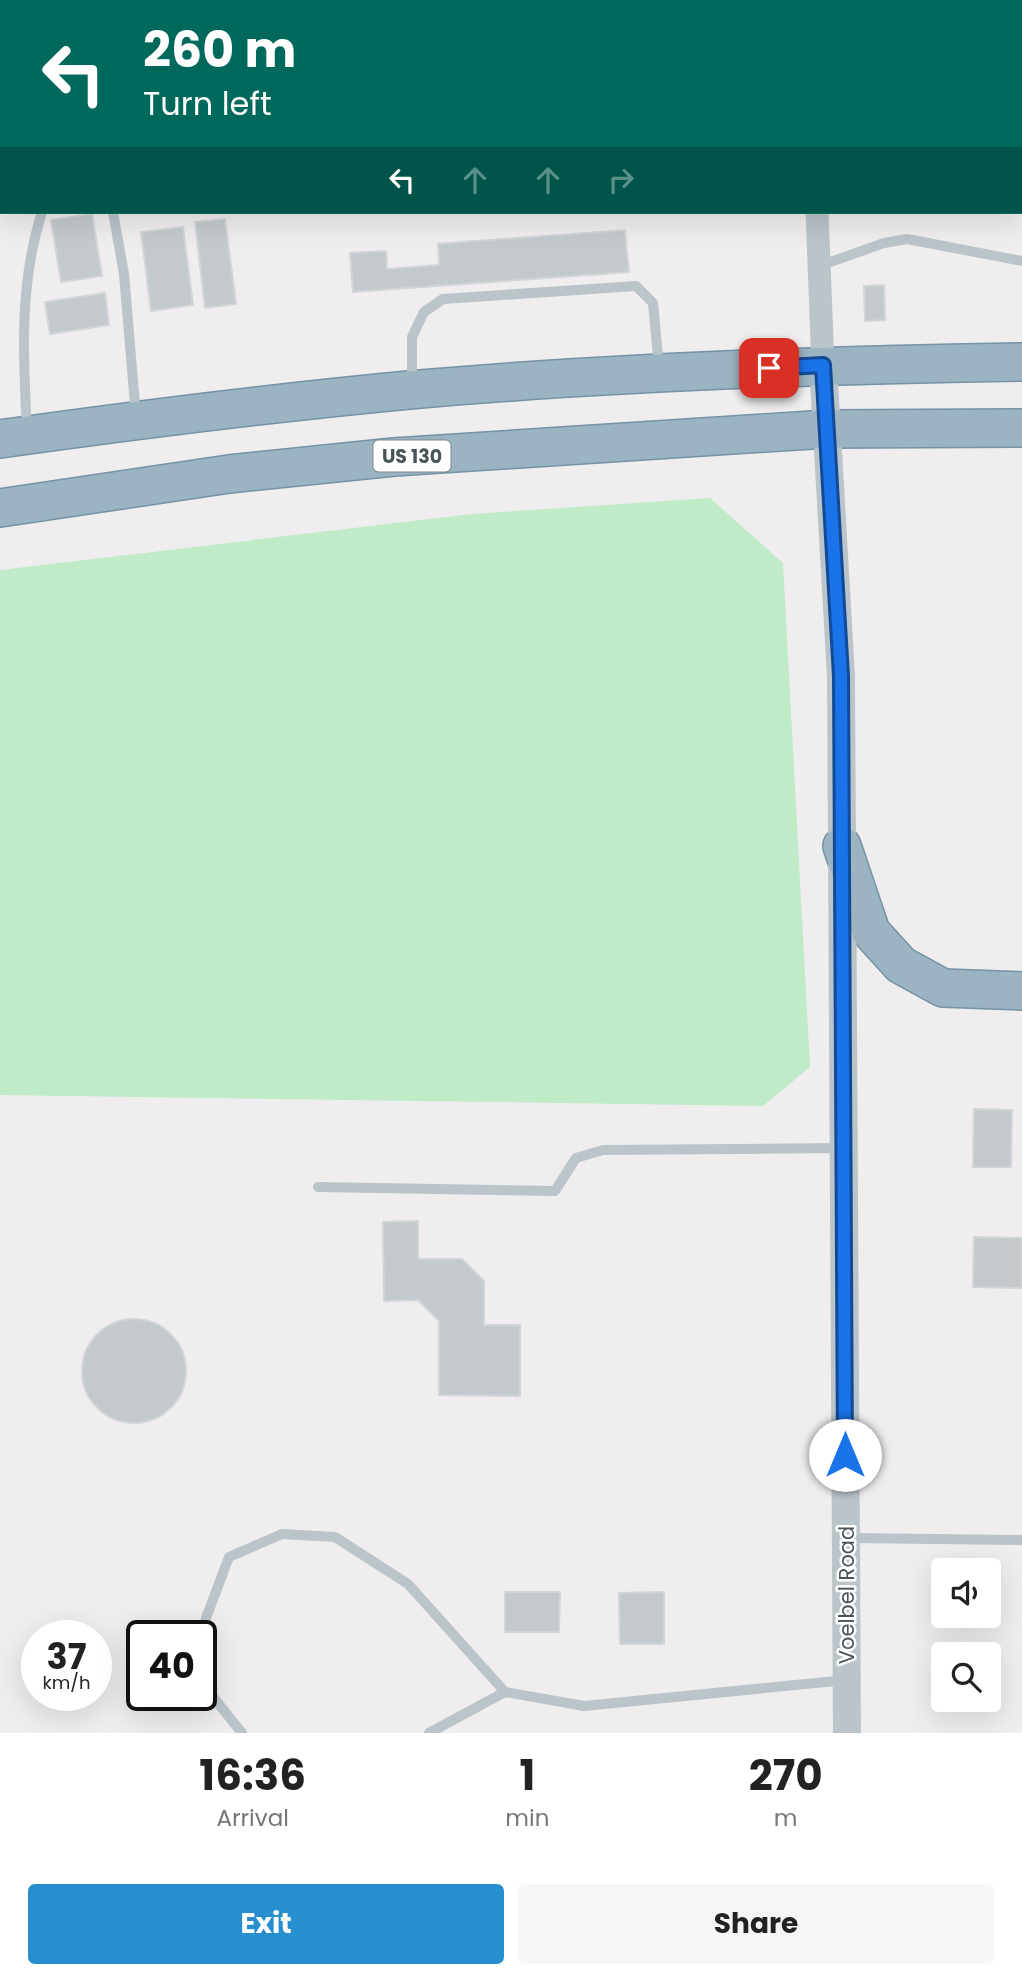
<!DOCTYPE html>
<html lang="en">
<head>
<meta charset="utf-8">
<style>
  :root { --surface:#fff; --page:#f6f6f6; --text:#222; --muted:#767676; --accent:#278fd0 }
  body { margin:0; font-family:Poppins,sans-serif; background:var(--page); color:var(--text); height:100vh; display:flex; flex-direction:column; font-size:26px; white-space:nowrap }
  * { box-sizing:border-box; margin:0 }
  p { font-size:23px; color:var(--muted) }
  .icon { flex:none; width:38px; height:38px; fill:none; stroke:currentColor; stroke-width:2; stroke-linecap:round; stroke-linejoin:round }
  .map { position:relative; height:1733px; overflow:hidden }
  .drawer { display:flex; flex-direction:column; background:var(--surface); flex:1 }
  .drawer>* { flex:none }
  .top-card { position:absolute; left:0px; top:0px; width:1022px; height:214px; box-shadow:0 7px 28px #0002; background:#00695c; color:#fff; overflow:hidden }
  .tools { position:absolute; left:931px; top:1558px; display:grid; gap:14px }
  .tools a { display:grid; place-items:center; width:70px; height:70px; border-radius:7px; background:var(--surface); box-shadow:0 7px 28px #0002; font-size:35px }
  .speed { position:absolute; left:21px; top:1620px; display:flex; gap:14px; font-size:35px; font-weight:700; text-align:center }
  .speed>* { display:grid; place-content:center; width:91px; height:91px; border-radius:50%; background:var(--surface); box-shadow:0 7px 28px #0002; line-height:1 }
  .speed small { font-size:18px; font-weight:400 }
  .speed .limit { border:4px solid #111; border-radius:10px; background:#fff; color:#111 }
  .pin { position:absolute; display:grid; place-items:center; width:60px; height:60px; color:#fff; margin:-30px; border-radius:14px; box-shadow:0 4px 10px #0006 }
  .me { position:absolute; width:77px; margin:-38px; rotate:0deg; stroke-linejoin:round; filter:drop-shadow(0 0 5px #0008) }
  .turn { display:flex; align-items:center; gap:24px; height:147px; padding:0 28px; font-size:32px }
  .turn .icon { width:91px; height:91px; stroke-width:2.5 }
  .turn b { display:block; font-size:49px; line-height:60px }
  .lanes { display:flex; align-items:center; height:66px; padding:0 28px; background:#0003; justify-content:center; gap:35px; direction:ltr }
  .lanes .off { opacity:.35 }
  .eta { display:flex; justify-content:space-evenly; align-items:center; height:119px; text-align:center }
  .eta b { font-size:42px; font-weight:700; line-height:49px }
  .primary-button { display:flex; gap:14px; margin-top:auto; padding:14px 28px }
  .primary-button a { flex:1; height:80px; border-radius:7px; background:var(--accent); color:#fff; font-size:28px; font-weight:700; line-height:80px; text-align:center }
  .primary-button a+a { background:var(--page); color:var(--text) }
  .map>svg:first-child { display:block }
  .green { fill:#bfebc8 }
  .building { fill:#c4c9cd; stroke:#d2d5d8; stroke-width:2 }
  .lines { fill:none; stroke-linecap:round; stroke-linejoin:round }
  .trunk-casing { stroke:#7493a4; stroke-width:40 }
  .service { stroke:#bac4c9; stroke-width:10 }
  .minor { stroke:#bac4c9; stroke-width:23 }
  .tertiary { stroke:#bac4c9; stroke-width:28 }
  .trunk { stroke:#9cb4c1; stroke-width:37 }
  .route-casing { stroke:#114b97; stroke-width:18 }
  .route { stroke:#1a73e8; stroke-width:12 }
  .labels { text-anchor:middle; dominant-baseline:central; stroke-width:5; stroke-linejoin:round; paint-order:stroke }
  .shield { fill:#fff; stroke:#7e878b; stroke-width:2 }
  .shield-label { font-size:19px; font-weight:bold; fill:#475459 }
  .street-label { font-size:21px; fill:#475459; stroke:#fff }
</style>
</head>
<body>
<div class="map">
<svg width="1022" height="1733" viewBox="0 0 1022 1733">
  <rect width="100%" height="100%" fill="#f0edee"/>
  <path class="green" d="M710,498l73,65 27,504 -47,39 -763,-11v-525l472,-56z"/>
  <g class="building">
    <path d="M92,214l10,62 -41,6 -10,-62z"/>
    <path d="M225,219l11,85 -31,4 -10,-86z"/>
    <path d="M183,227l10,78 -42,6 -10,-79z"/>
    <path d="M625,230l4,42 -276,20 -3,-39 36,-2 1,18 52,-4 -1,-21z"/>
    <path d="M884,285l1,35 -20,1 -1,-35z"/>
    <path d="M105,293l4,32 -59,9 -5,-32z"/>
    <path d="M974,1109l38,1 -1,57h-38z"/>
    <path d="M418,1221v38h44l22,22v44h36v71l-81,-1v-74l-21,-21 -34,1 -1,-79z"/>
    <path d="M974,1237l48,1v50l-49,-1z"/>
    <circle cx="134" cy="1371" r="52"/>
    <path d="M505,1592h55l-1,40h-54z"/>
    <path d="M664,1592v52h-44l-1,-51z"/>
  </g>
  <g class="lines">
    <defs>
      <g id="trunk">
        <path d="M888,0l8,2"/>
        <path d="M1020,32h2"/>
        <path d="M0,439c136,-19 272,-36 409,-49 204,-18 409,-25 613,-28"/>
        <path d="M0,508l229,-34 165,-17 433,-28 195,-1"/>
        <path d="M842,846l29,86 30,33 42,23 79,3"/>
      </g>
    </defs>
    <use href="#trunk" class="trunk-casing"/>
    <g class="service">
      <path d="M113,212l11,62 12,143"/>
      <path d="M819,266l65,-23 23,-4 115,22"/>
      <path d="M412,384v-47l12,-25 19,-13 193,-13 17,17 6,64"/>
      <path d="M27,431c-4,-75 -8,-147 15,-219"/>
      <path d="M318,1187l237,4 21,-33 27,-8 240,-2"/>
      <path d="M849,1538l173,2"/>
      <path d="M201,1650l5,-32 23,-61 53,-23 53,3 73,47 97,108 79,14 262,-26"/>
      <path d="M201,1682l41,51"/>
      <path d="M429,1733l76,-41"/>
    </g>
    <g class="minor">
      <path d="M808,0v2"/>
      <path d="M310,2l7,-2"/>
      <path d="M0,77h2"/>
      <path d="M817,212l6,153"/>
    </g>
    <path class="tertiary" d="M823,365l18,311 6,1057"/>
    <use href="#trunk" class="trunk"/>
  </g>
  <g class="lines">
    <defs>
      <path id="route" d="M769,368l54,-3 18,311 4,779"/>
    </defs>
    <use href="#route" class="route-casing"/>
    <use href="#route" class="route"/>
  </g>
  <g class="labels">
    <rect class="shield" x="373.5" y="440.5" width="77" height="31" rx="5"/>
    <g class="shield-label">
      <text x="412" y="456">US 130</text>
    </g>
    <g class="street-label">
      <text transform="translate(846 1595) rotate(-90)">Voelbel Road</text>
    </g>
  </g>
</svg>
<div class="tools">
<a><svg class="icon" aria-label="sound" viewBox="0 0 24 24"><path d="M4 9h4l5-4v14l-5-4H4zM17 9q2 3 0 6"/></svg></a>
<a><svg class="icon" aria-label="search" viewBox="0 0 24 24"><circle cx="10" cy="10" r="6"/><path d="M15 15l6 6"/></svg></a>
</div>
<div class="speed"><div>37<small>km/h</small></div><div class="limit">40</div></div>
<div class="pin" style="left:769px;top:368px;background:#d93025"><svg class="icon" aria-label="arrive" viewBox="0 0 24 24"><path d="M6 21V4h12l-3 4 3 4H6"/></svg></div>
<svg class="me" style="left:845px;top:1455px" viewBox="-20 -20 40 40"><circle r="19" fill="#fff"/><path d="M0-13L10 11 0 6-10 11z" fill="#1a73e8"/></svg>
<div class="top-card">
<div class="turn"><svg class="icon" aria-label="left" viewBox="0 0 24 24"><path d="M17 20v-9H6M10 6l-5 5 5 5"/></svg><div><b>260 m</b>Turn left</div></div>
<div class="lanes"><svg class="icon" aria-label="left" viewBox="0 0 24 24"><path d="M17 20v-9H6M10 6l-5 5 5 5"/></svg><svg class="icon off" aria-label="ahead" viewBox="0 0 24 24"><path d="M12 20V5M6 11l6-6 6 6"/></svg><svg class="icon off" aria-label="ahead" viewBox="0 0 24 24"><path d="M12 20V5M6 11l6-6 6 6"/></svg><svg class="icon off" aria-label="right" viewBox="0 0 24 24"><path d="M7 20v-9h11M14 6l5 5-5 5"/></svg></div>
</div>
</div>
<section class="drawer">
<div class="eta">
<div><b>16:36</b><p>Arrival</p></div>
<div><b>1</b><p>min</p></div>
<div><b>270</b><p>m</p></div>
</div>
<div class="primary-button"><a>Exit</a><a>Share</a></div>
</section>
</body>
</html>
